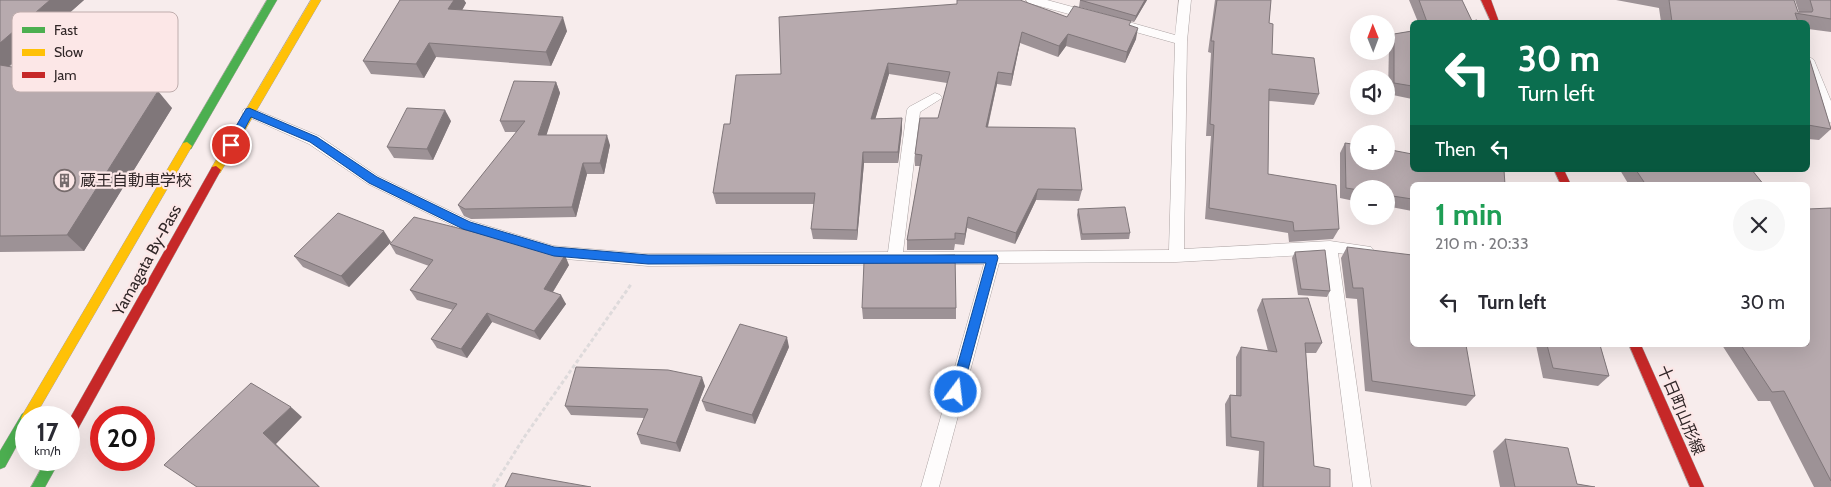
<!DOCTYPE html>
<html lang="en">
<head>
<meta charset="utf-8">
<style>
  :root { --surface:#fff; --page:#f7f7f7; --text:#2b2b33; --muted:#7c7c81 }
  body { margin:0; font-family:Cabin,"Noto Sans JP",sans-serif; background:var(--page); color:var(--text); height:100vh; display:flex; flex-direction:column; font-size:19px; white-space:nowrap }
  * { box-sizing:border-box; margin:0 }
  p { font-size:16px; color:var(--muted) }
  .icon { flex:none; width:28px; height:28px; fill:none; stroke:currentColor; stroke-width:2; stroke-linecap:round; stroke-linejoin:round }
  .map { position:relative; flex:1; overflow:hidden }
  .details { position:absolute; left:1410px; top:182px; width:400px; height:165px; display:flex; flex-direction:column; background:var(--surface); border-radius:8px; box-shadow:0 5px 20px #0002 }
  .details>* { flex:none }
  .banner { position:absolute; left:1410px; top:20px; width:400px; height:152px; border-radius:8px; box-shadow:0 5px 20px #0002; background:#0b6e4f; color:#fff; overflow:hidden }
  .needle { width:32px; rotate:359deg }
  .buttons { position:absolute; left:1350px; top:15px; display:grid; gap:10px }
  .buttons a { display:grid; place-items:center; width:45px; height:45px; border-radius:50%; background:var(--surface); box-shadow:0 5px 20px #0002; font-size:25px }
  .speed { position:absolute; left:15px; top:406px; display:flex; gap:10px; font-size:25px; font-weight:700; text-align:center }
  .speed>* { display:grid; place-content:center; width:65px; height:65px; border-radius:50%; background:var(--surface); box-shadow:0 5px 20px #0002; line-height:1 }
  .speed small { font-size:12px; font-weight:400 }
  .speed .limit { border:8px solid #d22; background:#fff; color:#111 }
  .pin { position:absolute; display:grid; place-items:center; width:42px; height:42px; color:#fff; margin:-21px; border:2px solid #fff; border-radius:50%; box-shadow:0 1px 5px #0007 }
  .me { position:absolute; width:55px; margin:-28px; rotate:15deg; stroke-linejoin:round; filter:drop-shadow(0 0 4px #0008) }
  .turn { display:flex; align-items:center; gap:18px; height:105px; padding:0 25px; font-size:22px }
  .turn .icon { width:65px; height:65px; stroke-width:2.5 }
  .turn b { display:block; font-size:35px; line-height:42px }
  .then { display:flex; align-items:center; height:48px; padding:0 25px; background:#0003; gap:10px; font-size:19px }
  .round { display:grid; place-items:center; flex:none; width:52px; height:52px; border-radius:26px; background:var(--page) }
  .headline { display:flex; align-items:center; justify-content:space-between; height:85px; padding:0 25px }
  h1 { font-size:30px; font-weight:700; line-height:38px; color:#1e9e55 }
  ul { padding:0; list-style:none }
  li { display:flex; align-items:center; gap:15px; height:70px; padding:0 25px }
  li div { flex:1 }
  li b { display:block; font-size:19px }
  li em { font-style:normal }
  .map>svg:first-child { display:block }
  .lines { fill:none; stroke-linecap:round; stroke-linejoin:round }
  .lane-casing { stroke:#aca3a3; stroke-width:1 }
  .fast-casing { stroke:#aca3a3; stroke-width:1 }
  .slow-casing { stroke:#aca3a3; stroke-width:1 }
  .jam-casing { stroke:#aca3a3; stroke-width:1 }
  .path { stroke:#dedadb; stroke-width:3; stroke-dasharray:4 2.5; stroke-linecap:butt }
  .lane { fill:#fefcfc; fill-rule:evenodd }
  .fast { fill:#4caf50; fill-rule:evenodd }
  .slow { fill:#ffc107; fill-rule:evenodd }
  .jam { fill:#c62828; fill-rule:evenodd }
  .wall { fill:#9d9296 }
  .shaded-wall { fill:#80777a }
  .building { fill:#b7aaae; stroke:#80777a }
  .route { fill:#1a73e8; stroke:#114b97 }
  .labels { text-anchor:middle; dominant-baseline:central; stroke-width:4.5; stroke-linejoin:round; paint-order:stroke }
  .poi-label { font-size:16px; fill:#302627; stroke:#fce7e7; text-anchor:start }
  .street-label { font-size:16px; fill:#302627; stroke:#fce7e7 }
  .key { fill:#fce7e7; stroke:#bfadad; stroke-width:1 }
  .key-label { font-size:14px; fill:#302627 }
</style>
</head>
<body>
<div class="map">
<svg width="1831" height="487" viewBox="0 0 1831 487">
  <rect width="100%" height="100%" fill="#f7ecec"/>
  <g class="lines">
    <defs>
      <g id="lane">
        <path d="M1026,0h21l48,13 2,3 -6,4 -63,-17z"/>
        <path d="M1179,0h12l-4,41 -3,208 146,-8 41,6 3,4 -3,4 -5,2 -28,-4 33,234h-18l-30,-233 -147,8 -177,1 -60,224h-18l63,-223 -336,2 -94,-8 -92,-28 -94,-46 -59,-40 -65,-29 -2,-3 2,-3h10l65,27 59,40 93,45 83,25 94,8 240,-2 19,-142 2,-3 26,-14 5,2 2,3 -22,14 -17,140 266,-2 6,-207 -61,-17 -2,-3 6,-4 57,16z"/>
        <path d="M1808,56l6,4 17,41v22l-7,-5 -16,-43z"/>
      </g>
      <g id="fast">
        <path d="M267,0h10l-86,149h-8l-1,-3 1,-3z"/>
        <path d="M26,412l4,2 2,4h-6v11l-21,38 -5,2v-18l22,-37z"/>
        <path d="M46,460h14l-15,27h-14z"/>
      </g>
      <g id="slow">
        <path d="M311,0h10l-101,173h-8l-1,-3 1,-3z"/>
        <path d="M187,142l5,4 -158,272h-8v5l-3,-1 -2,-4 2,-4 160,-271z"/>
      </g>
      <g id="jam">
        <path d="M1481,0h10l8,22h-8z"/>
        <path d="M216,166l5,4 -147,266 -5,2v-18l143,-253z"/>
        <path d="M1554,170h10l7,15h-10z"/>
        <path d="M1629,345h12l63,142h-14z"/>
      </g>
    </defs>
    <use href="#lane" class="lane-casing"/>
    <use href="#fast" class="fast-casing"/>
    <use href="#slow" class="slow-casing"/>
    <use href="#jam" class="jam-casing"/>
    <path class="path" d="M493,487l32,-51 107,-153"/>
    <use href="#lane" class="lane"/>
    <use href="#fast" class="fast"/>
    <use href="#slow" class="slow"/>
    <use href="#jam" class="jam"/>
  </g>
  <g class="wall">
    <path d="M0,0h84l-75,67 163,41 -88,143 -84,1z"/>
    <path d="M400,0h64l2,3 -4,7 105,21 -16,35 -115,-9 -12,21 -53,-4 -8,-13z"/>
    <path d="M1080,0h67l-13,22 -55,-15z"/>
    <path d="M1215,0h56l-2,23 3,31 47,40 -5,11 -45,-4 -1,73 71,55 -6,10 -44,3 -1,-9 -83,-14 6,-83h-5l5,-83 -3,-1z"/>
    <path d="M1409,0h53l10,21 5,1h-59z"/>
    <path d="M1616,0h178l4,12h1l-4,-12h36v32l-23,-3v-7h-147l-2,-14z"/>
    <path d="M1067,17l63,8 6,14 -11,24 -59,-17 -8,11 -38,-14 -9,43 -14,-2 -9,43 94,63 -3,11 -43,-1 -21,44 -48,-16 -3,17 -9,-1 -1,6h-47v-10l13,-74h-5v-12l23,-36 9,-35 -58,-9 -14,45 27,-1v12l-4,33h-34l-7,77 -44,-1 -2,-10 3,-25h-98l-3,-11 17,-69 51,-50z"/>
    <path d="M1412,31v68l-24,-5 1,-49 5,-11z"/>
    <path d="M1808,54l23,75 -12,11 -11,-1z"/>
    <path d="M556,82l4,11 -14,42 64,10 -6,29h-17l-11,43 -105,2 -7,-3 -6,-11 59,-73h-12l-5,-11z"/>
    <path d="M451,121l-18,39 -39,-2 -7,-11z"/>
    <path d="M1345,143l67,42v26l-26,-5v-17h-27v13l-19,-4v-45z"/>
    <path d="M1620,170h132l12,15h-135z"/>
    <path d="M1831,208v279h-17l-44,-86h-12l-36,-56h86z"/>
    <path d="M1078,209l52,24 -1,6 -48,1 -4,-25z"/>
    <path d="M391,242l-42,45 -46,-20 -9,-11z"/>
    <path d="M390,244l179,21 -16,27 13,12 -26,36 -48,-18 -25,36 -30,-10 -6,-9 22,-29 -36,-10 -7,-10 19,-24 -33,-12z"/>
    <path d="M1347,247l128,149 -9,10 -101,-15 -8,-92 -11,-1 -5,-40z"/>
    <path d="M1295,252l35,39 -3,6 -29,-2 -6,-37z"/>
    <path d="M1262,299l60,44 -6,10h-10l8,113 16,21h-73l2,-36 -33,-5 -1,-42 5,-9h6v-38l5,-10 27,4 -11,-41z"/>
    <path d="M862,308h94v11h-93z"/>
    <path d="M1536,345h64l9,31 -11,10 -55,-8z"/>
    <path d="M789,347l-34,77 -49,-13 -4,-10z"/>
    <path d="M705,386l-25,66 -39,-8 -4,-10 7,-16 -73,-3 -6,-9z"/>
    <path d="M1505,439l72,45 18,3h-95l-7,-36z"/>
  </g>
  <g class="shaded-wall">
    <path d="M50,0h34l-84,74v-31z"/>
    <path d="M454,0h10l2,3 -11,20 -7,-14z"/>
    <path d="M1145,0h2l-13,22 2,-6z"/>
    <path d="M563,17l4,14 -16,35 -5,-14z"/>
    <path d="M1138,28l-2,11 -11,24 2,-11z"/>
    <path d="M1022,32l-2,11 -9,43 1,-12z"/>
    <path d="M1068,34l-2,12 -8,11 1,-11z"/>
    <path d="M429,43l7,14 -12,21 -8,-14z"/>
    <path d="M888,63l1,11 -17,56 -1,-11z"/>
    <path d="M998,72l-1,12 -12,54 1,-11z"/>
    <path d="M556,82l4,11 -17,53 -5,-11z"/>
    <path d="M158,91l14,17 -88,143 -17,-16z"/>
    <path d="M445,110l6,11 -18,39 -6,-11z"/>
    <path d="M902,118v12l-4,33v-11z"/>
    <path d="M607,135l3,10 -6,29 -4,-11z"/>
    <path d="M863,152l1,11 -7,77v-10z"/>
    <path d="M583,163l4,11 -11,43 -4,-10z"/>
    <path d="M1038,189l-2,11 -21,44 1,-11z"/>
    <path d="M968,217l-1,11 -3,17 1,-11z"/>
    <path d="M384,231l7,11 -42,45 -8,-11z"/>
    <path d="M565,255l4,10 -20,33 -5,-9z"/>
    <path d="M561,295l5,9 -26,36 -6,-9z"/>
    <path d="M487,313l5,9 -25,36 -6,-9z"/>
    <path d="M787,337l2,10 -34,77 -3,-9z"/>
    <path d="M702,377l3,9 -25,66 -4,-9z"/>
    <path d="M291,407l11,10 -26,27 44,43h-1l-56,-54z"/>
  </g>
  <g class="building">
    <path d="M0,0h50l-50,43z"/>
    <path d="M400,0h54l-6,9 115,8 -17,35 -117,-9 -13,21 -53,-3z"/>
    <path d="M957,0h63l47,17 7,-11 57,15 -2,4 9,3 -11,24 -59,-18 -9,12 -37,-14 -10,42 -14,-2 -12,55 89,1 7,62 -44,-1 -22,44 -48,-16 -3,17 -10,-1v6l-48,1 15,-85 -7,-1 5,-36h18l12,-46 -62,-9 -17,56 31,-1 -4,34h-35l-6,78 -46,-1 4,-36h-102l11,-69h6l6,-49 45,-1 -2,-57 178,-13z"/>
    <path d="M1080,0h65l-9,16z"/>
    <path d="M1217,0h54l-2,23 4,1 -1,30 42,4 5,36 -50,-5 -1,85 68,11 3,44 -45,2 -1,-9 -84,-14 5,-83 -4,-1 4,-83h-3z"/>
    <path d="M1419,0h43l10,21 5,-1v2h-50z"/>
    <path d="M1669,0h125l4,12h14l1,-2 -3,-10h21v19l-36,-6 3,9h-126z"/>
    <path d="M1412,31v55l-18,-3v-49z"/>
    <path d="M1808,54l23,75 -23,-4z"/>
    <path d="M0,65l158,26 -91,144 -67,1z"/>
    <path d="M514,81l42,1 -18,53h69l-7,28h-17l-11,44 -107,2 -7,-4 67,-84h-25z"/>
    <path d="M407,108l38,2 -18,39 -40,-2z"/>
    <path d="M1345,143l14,2v16h27v-12l26,5v16h92l1,15h-93v14l-26,-4v-6h-27v1l-13,-2z"/>
    <path d="M1636,170h116l12,15h-118z"/>
    <path d="M1125,207l5,26 -48,1 -4,-25z"/>
    <path d="M1831,208v273l-47,-90 -12,1 -31,-47h67v-136z"/>
    <path d="M338,213l46,18 -43,45 -47,-20z"/>
    <path d="M414,217l151,38 -21,34 17,6 -27,36 -47,-18 -26,36 -30,-10 26,-35 -47,-14 23,-30 -43,-16z"/>
    <path d="M1347,247l65,8v90h54l9,51 -103,-15 -9,-93h-10z"/>
    <path d="M1325,250l5,41 -29,-2 -6,-37z"/>
    <path d="M955,255l1,53h-94l2,-46h38l2,-6z"/>
    <path d="M1308,298l14,45h-17l9,123 16,3v18h-67l1,-45 -33,-5 -1,-42 11,1v-49l36,5 -15,-53z"/>
    <path d="M740,324l47,13 -35,78 -50,-14z"/>
    <path d="M1547,345h53l9,31 -56,-8z"/>
    <path d="M576,367l92,3 34,7 -26,66 -39,-9 11,-25 -83,-3z"/>
    <path d="M251,383l40,24 -28,26 56,54h-122l-33,-22z"/>
    <path d="M1505,439l63,9 9,36 18,3h-80z"/>
    <path d="M512,473l79,14h-86z"/>
  </g>
  <path class="route" d="M249,108l68,29 60,40 93,45 84,25 94,8h349l1,3 -36,134 -6,5 -6,-5 36,-129 -338,1 -94,-8 -91,-27 -94,-46 -59,-41 -59,-25 -16,30h-8v-5l19,-33z"/>
  <defs>
    <symbol id="building-ring" viewBox="-11 -11 22 22"><circle r="9.5" fill="#fce7e7" stroke="#766b6c" stroke-width="1.5"/><path d="M-4-6H4V6H1V3H-1V6H-4ZM-2.5-4.3h1.7v1.8h-1.7ZM.8-4.3h1.7v1.8H.8ZM-2.5-1h1.7V.8h-1.7ZM.8-1h1.7V.8H.8Z" fill="#766b6c"/></symbol>
  </defs>
  <g fill-rule="evenodd">
    <use href="#building-ring" x="52" y="168" width="25" height="25"/>
  </g>
  <g class="labels">
    <g class="poi-label">
      <text x="80" y="180">蔵王自動車学校</text>
    </g>
    <g class="street-label">
      <text transform="translate(147 260) rotate(-61)">Yamagata By-Pass</text>
      <text transform="translate(1681 410) rotate(67)">十日町山形線</text>
    </g>
  </g>
  <rect x="12" y="12" width="166" height="80" rx="8" class="key"/>
  <rect x="22" y="27" width="23" height="6" fill="#4caf50"/>
  <rect x="22" y="49" width="23" height="7" fill="#ffc107"/>
  <rect x="22" y="72" width="23" height="6" fill="#c62828"/>
  <g class="key-label">
    <text x="54" y="35">Fast</text>
    <text x="54" y="57">Slow</text>
    <text x="54" y="80">Jam</text>
  </g>
</svg>
<div class="buttons">
<a><svg class="needle" viewBox="-14 -14 28 28"><path d="M0-13l5 13h-10z" fill="#e53935"/><path d="M0 13l5-13h-10z" fill="#7c7c81"/></svg></a>
<a><svg class="icon" aria-label="sound" viewBox="0 0 24 24"><path d="M4 9h4l5-4v14l-5-4H4zM17 9q2 3 0 6"/></svg></a>
<a>+</a>
<a>−</a>
</div>
<div class="speed"><div>17<small>km/h</small></div><div class="limit">20</div></div>
<div class="pin" style="left:231px;top:145px;background:#d93025"><svg class="icon" aria-label="arrive" viewBox="0 0 24 24"><path d="M6 21V4h12l-3 4 3 4H6"/></svg></div>
<svg class="me" style="left:956px;top:392px" viewBox="-20 -20 40 40"><circle r="17" fill="#1a73e8" stroke="#fff" stroke-width="3"/><path d="M0-11L8 9 0 5-8 9z" fill="#fff"/></svg>
<div class="banner">
<div class="turn"><svg class="icon" aria-label="left" viewBox="0 0 24 24"><path d="M17 20v-9H6M10 6l-5 5 5 5"/></svg><div><b>30 m</b>Turn left</div></div>
<div class="then">Then<svg class="icon" aria-label="left" viewBox="0 0 24 24"><path d="M17 20v-9H6M10 6l-5 5 5 5"/></svg></div>
</div>
<section class="details">
<div class="headline"><div><h1>1 min</h1><p>210 m · 20:33</p></div><a class="round"><svg class="icon" aria-label="close" viewBox="0 0 24 24"><path d="M6 6l12 12M18 6L6 18"/></svg></a></div>
<ul>
<li><svg class="icon" aria-label="left" viewBox="0 0 24 24"><path d="M17 20v-9H6M10 6l-5 5 5 5"/></svg><div><b>Turn left</b></div><em>30 m</em></li>
</ul>
</section>
</div>
</body>
</html>
